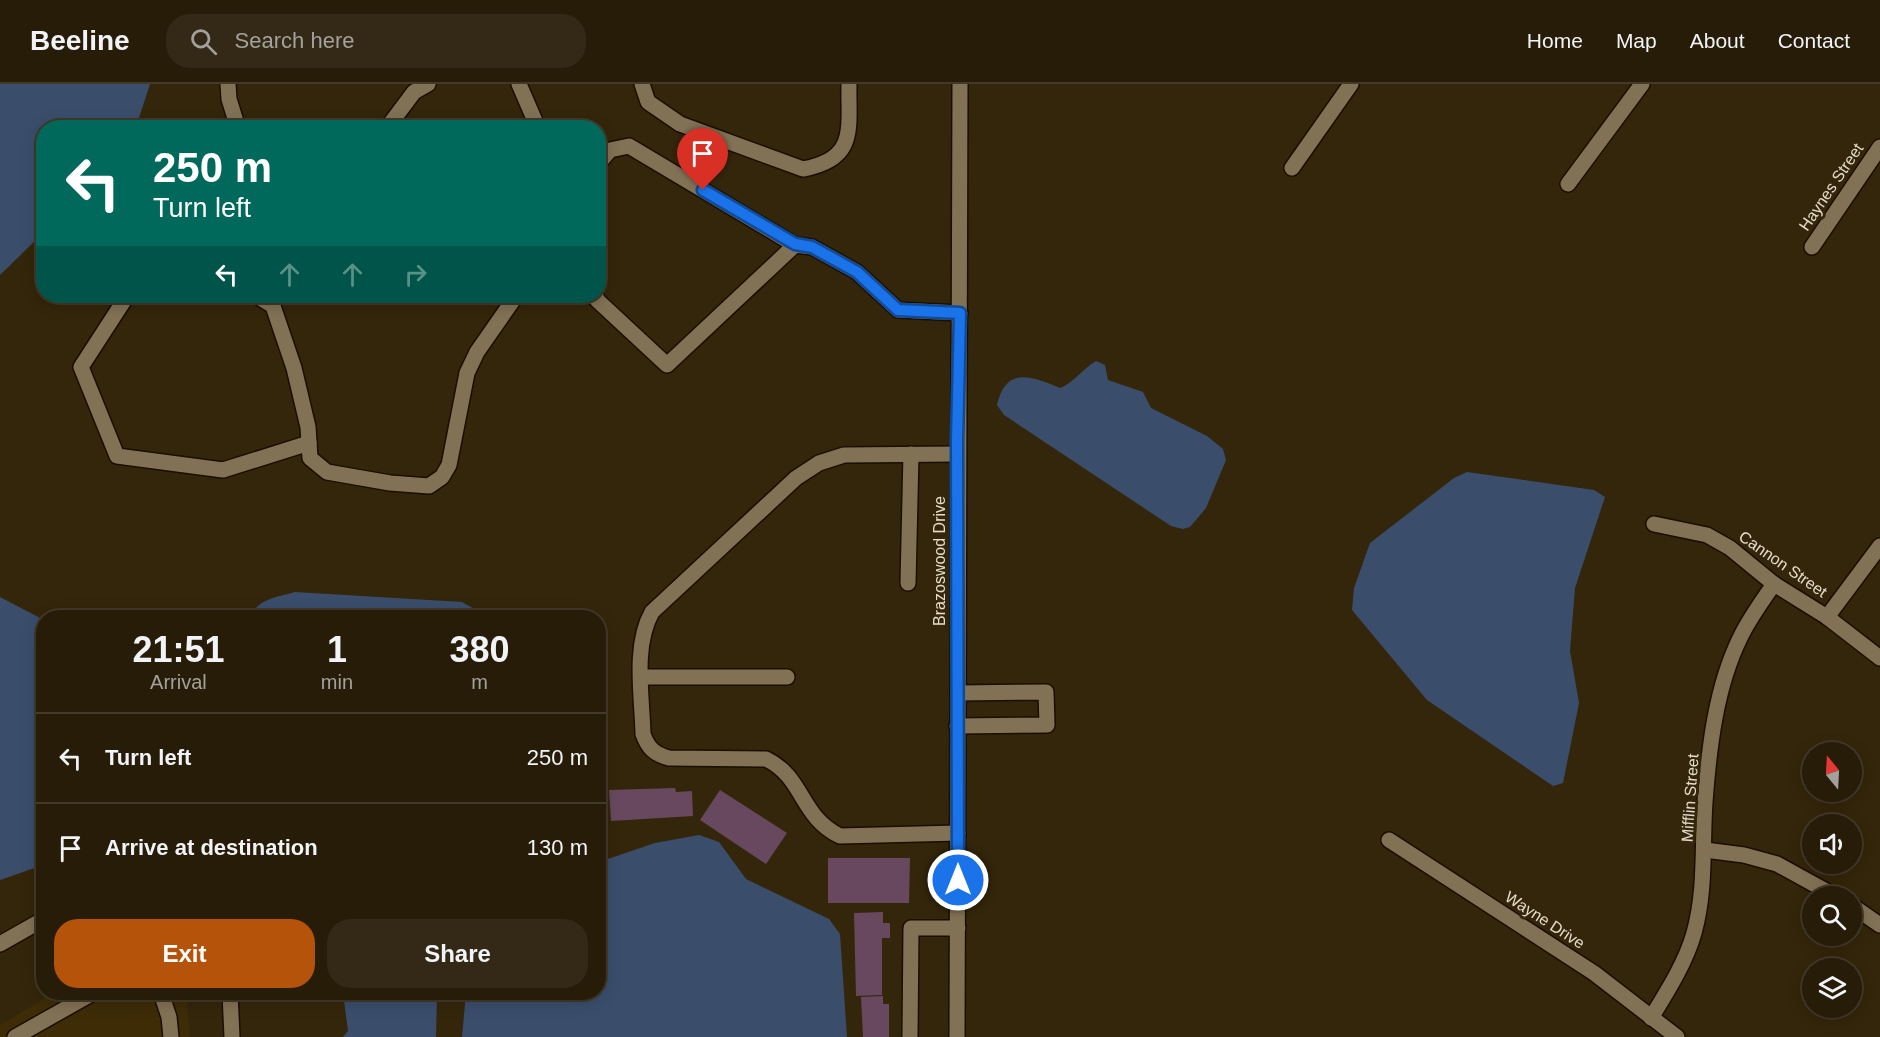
<!DOCTYPE html>
<html lang="en">
<head>
<meta charset="utf-8">
<style>
  :root { --surface:#271c08; --page:#332916; --text:#f1f3f6; --muted:#a4a19c; --line:#433a29; --accent:#b45309 }
  body { margin:0; font-family:Helvetica,sans-serif; background:var(--page); color:var(--text); height:100vh; display:flex; flex-direction:column; font-size:22px; white-space:nowrap }
  * { box-sizing:border-box; margin:0 }
  p { font-size:20px; color:var(--muted) }
  .icon { flex:none; width:33px; height:33px; fill:none; stroke:currentColor; stroke-width:2; stroke-linecap:round; stroke-linejoin:round }
  .map { position:relative; flex:1; overflow:hidden }
  .panel { position:absolute; left:36px; top:526px; width:570px; height:390px; display:flex; flex-direction:column; background:var(--surface); border-radius:24px; box-shadow:0 3px 15px #0003,0 0 0 2px var(--line) }
  .panel>* { flex:none }
  .guide { position:absolute; left:36px; top:36px; width:570px; height:183px; border-radius:24px; box-shadow:0 3px 15px #0003,0 0 0 2px var(--line); background:#00695c; color:#fff; overflow:hidden }
  .needle { width:39px; rotate:342deg }
  .buttons { position:absolute; left:1802px; top:658px; display:grid; gap:12px }
  .buttons a { display:grid; place-items:center; width:60px; height:60px; border-radius:50%; background:var(--surface); box-shadow:0 3px 15px #0003,0 0 0 2px var(--line); font-size:30px }
  .pin { position:absolute; display:grid; place-items:center; width:51px; height:51px; color:#fff; margin:-62px -26px; border-radius:50% 50% 50% 0; rotate:-45deg; box-shadow:0 0 6px #0007 }
  .pin .icon { rotate:45deg }
  .me { position:absolute; width:66px; margin:-33px; rotate:0deg; stroke-linejoin:round; filter:drop-shadow(0 0 4px #0008) }
  .turn { display:flex; align-items:center; gap:21px; height:126px; padding:0 18px; font-size:27px }
  .turn .icon { width:78px; height:78px; stroke-width:2.5 }
  .turn b { display:block; font-size:42px; line-height:51px }
  .lanes { display:flex; align-items:center; height:57px; padding:0 18px; background:#0003; justify-content:center; gap:30px; direction:ltr }
  .lanes .off { opacity:.35 }
  .eta { display:flex; justify-content:space-evenly; align-items:center; height:102px; text-align:center }
  .eta b { font-size:36px; font-weight:700; line-height:42px }
  .action { display:flex; gap:12px; margin-top:auto; padding:12px 18px }
  .action a { flex:1; height:69px; border-radius:24px; background:var(--accent); color:#fff; font-size:24px; font-weight:700; line-height:69px; text-align:center }
  .action a+a { background:var(--page); color:var(--text) }
  ul { padding:0; list-style:none }
  li { display:flex; align-items:center; gap:18px; height:90px; padding:0 18px; border-top:2px solid var(--line) }
  li div { flex:1 }
  li b { display:block; font-size:22px }
  li em { font-style:normal }
  header { display:flex; align-items:center; gap:36px; box-sizing:border-box; height:84px; padding:0 30px; background:var(--surface); border-bottom:2px solid var(--line) }
  header strong { font-size:28px }
  nav { display:flex; gap:33px; margin-inline-start:auto; font-size:21px }
  .search { width:420px; height:54px; background:var(--page); display:flex; align-items:center; gap:15px; box-sizing:border-box; padding:0 21px; border-radius:24px; color:var(--muted); font-size:22px }
  .map>svg:first-child { display:block }
  .built { fill:#3e2c07 }
  .water { fill:#3a4e6c }
  .building { fill:#68485f }
  .lines { fill:none; stroke-linecap:round; stroke-linejoin:round }
  .minor-casing { stroke:#1b0e00; stroke-width:18 }
  .minor { stroke:#827255; stroke-width:15 }
  .route-casing { stroke:#114b97; stroke-width:15 }
  .route { stroke:#1a73e8; stroke-width:10 }
  .labels { text-anchor:middle; dominant-baseline:central; stroke-width:6; stroke-linejoin:round; paint-order:stroke }
  .street-label { font-size:16px; fill:#e5dccc; stroke:#34260a }
</style>
</head>
<body>
<header>
<strong>Beeline</strong>
<div class="search"><svg class="icon" aria-label="search" viewBox="0 0 24 24"><circle cx="10" cy="10" r="6"/><path d="M15 15l6 6"/></svg>Search here</div>
<nav><a>Home</a><a>Map</a><a>About</a><a>Contact</a></nav>
</header>
<div class="map">
<svg width="1880" height="953" viewBox="0 0 1880 953">
  <rect width="100%" height="100%" fill="#34260a"/>
  <path class="built" d="M54,909h132l4,44h-190v-12z"/>
  <g class="water">
    <path d="M0,0h150l-14,43 -92,1 -1,105 -43,42z"/>
    <path d="M1096,277l9,4 3,15 35,12 8,16 56,28 16,13 3,11 -20,48 -16,19 -7,2 -12,-3 -167,-111 -7,-10c9,-40 36,-28 63,-17 14,-5 22,-19 36,-27z"/>
    <path d="M1467,388l127,18 11,7 -30,91 -5,63 9,52 -16,80 -10,3 -126,-86 -75,-90 2,-22 16,-45 84,-65z"/>
    <path d="M295,508l167,10 28,16h-238c2,-19 27,-21 43,-26z"/>
    <path d="M0,513l44,23 -1,245 -43,15z"/>
    <path d="M699,751l20,7 27,37 83,40 11,15 7,103h-385l4,-44h132l1,-131 56,-19z"/>
    <path d="M343,909h94l-1,44h-93l5,-6z"/>
  </g>
  <g class="building">
    <path d="M675,704l1,4 16,-1 1,25 -82,5 -2,-31z"/>
    <path d="M720,706l67,43 -21,31 -66,-44z"/>
    <path d="M828,774h82l-1,45h-81z"/>
    <path d="M883,828v11h7v15h-8v57l-26,1 -2,-83z"/>
    <path d="M883,912v8h6v33h-26l-2,-40z"/>
  </g>
  <g class="lines">
    <defs>
      <g id="minor">
        <path d="M228,0l1,15 9,29"/>
        <path d="M519,0l19,44"/>
        <path d="M642,0l6,18 32,22 123,45c55,-10 45,-41 46,-85"/>
        <path d="M387,44l27,-36 14,-8"/>
        <path d="M598,80l12,-14 19,-4 166,99 17,2 45,25 41,38 62,3"/>
        <path d="M1292,84l59,-84"/>
        <path d="M1568,100l74,-100"/>
        <path d="M1812,163l68,-100"/>
        <path d="M127,212l-46,71 36,89 106,14 86,-27"/>
        <path d="M257,212l16,10 21,62 14,59 2,31 17,14 63,11 39,3 13,-9 7,-12 18,-92 10,-21 39,-56"/>
        <path d="M596,212l1,4 70,65 128,-120"/>
        <path d="M957,370l-113,1 -25,8 -23,15 -144,134c-19,34 -10,83 -9,122 5,14 11,20 26,24l97,1c38,18 34,58 74,77l118,-3"/>
        <path d="M1654,440l53,11 23,13 44,36 53,33 53,41"/>
        <path d="M908,499l3,-129"/>
        <path d="M1827,533l53,-71"/>
        <path d="M642,593h145"/>
        <path d="M957,642l90,-1 -1,-33 -88,1"/>
        <path d="M1389,756l205,133 83,64"/>
        <path d="M1705,766l39,5 33,9 60,33"/>
        <path d="M1851,821l29,20"/>
        <path d="M0,860l44,-25"/>
        <path d="M161,909l8,24 2,20"/>
        <path d="M230,909l2,44"/>
        <path d="M1651,934c16,-26 35,-56 43,-85 12,-43 8,-87 11,-131 4,-55 11,-115 35,-164 9,-19 22,-37 34,-54"/>
        <path d="M15,953l78,-44"/>
        <path d="M910,953l1,-109h47"/>
        <path d="M957,953l3,-953"/>
      </g>
    </defs>
    <use href="#minor" class="minor-casing"/>
    <use href="#minor" class="minor"/>
  </g>
  <g class="lines">
    <defs>
      <path id="route" d="M703,106l92,54 17,3 45,25 41,38 62,3 -3,128 1,439"/>
    </defs>
    <use href="#route" class="route-casing"/>
    <use href="#route" class="route"/>
  </g>
  <g class="labels">
    <g class="street-label">
      <text transform="translate(1831 103) rotate(-56)">Haynes Street</text>
      <text transform="translate(939 477) rotate(-90)">Brazoswood Drive</text>
      <text transform="translate(1783 480) rotate(35)">Cannon Street</text>
      <text transform="translate(1690 714) rotate(-86)">Mifflin Street</text>
      <text transform="translate(1545 836) rotate(33)">Wayne Drive</text>
    </g>
  </g>
</svg>
<div class="buttons">
<a><svg class="needle" viewBox="-14 -14 28 28"><path d="M0-13l5 13h-10z" fill="#e53935"/><path d="M0 13l5-13h-10z" fill="#a4a19c"/></svg></a>
<a><svg class="icon" aria-label="sound" viewBox="0 0 24 24"><path d="M4 9h4l5-4v14l-5-4H4zM17 9q2 3 0 6"/></svg></a>
<a><svg class="icon" aria-label="search" viewBox="0 0 24 24"><circle cx="10" cy="10" r="6"/><path d="M15 15l6 6"/></svg></a>
<a><svg class="icon" aria-label="layers" viewBox="0 0 24 24"><path d="M12 4l9 5-9 5-9-5zM3 14l9 5 9-5"/></svg></a>
</div>
<div class="pin" style="left:703px;top:106px;background:#d93025"><svg class="icon" aria-label="arrive" viewBox="0 0 24 24"><path d="M6 21V4h12l-3 4 3 4H6"/></svg></div>
<svg class="me" style="left:958px;top:796px" viewBox="-20 -20 40 40"><circle r="17" fill="#1a73e8" stroke="#fff" stroke-width="3"/><path d="M0-11L8 9 0 5-8 9z" fill="#fff"/></svg>
<div class="guide">
<div class="turn"><svg class="icon" aria-label="left" viewBox="0 0 24 24"><path d="M17 20v-9H6M10 6l-5 5 5 5"/></svg><div><b>250 m</b>Turn left</div></div>
<div class="lanes"><svg class="icon" aria-label="left" viewBox="0 0 24 24"><path d="M17 20v-9H6M10 6l-5 5 5 5"/></svg><svg class="icon off" aria-label="ahead" viewBox="0 0 24 24"><path d="M12 20V5M6 11l6-6 6 6"/></svg><svg class="icon off" aria-label="ahead" viewBox="0 0 24 24"><path d="M12 20V5M6 11l6-6 6 6"/></svg><svg class="icon off" aria-label="right" viewBox="0 0 24 24"><path d="M7 20v-9h11M14 6l5 5-5 5"/></svg></div>
</div>
<section class="panel">
<div class="eta">
<div><b>21:51</b><p>Arrival</p></div>
<div><b>1</b><p>min</p></div>
<div><b>380</b><p>m</p></div>
</div>
<ul>
<li><svg class="icon" aria-label="left" viewBox="0 0 24 24"><path d="M17 20v-9H6M10 6l-5 5 5 5"/></svg><div><b>Turn left</b></div><em>250 m</em></li>
<li><svg class="icon" aria-label="arrive" viewBox="0 0 24 24"><path d="M6 21V4h12l-3 4 3 4H6"/></svg><div><b>Arrive at destination</b></div><em>130 m</em></li>
</ul>
<div class="action"><a>Exit</a><a>Share</a></div>
</section>
</div>
</body>
</html>
